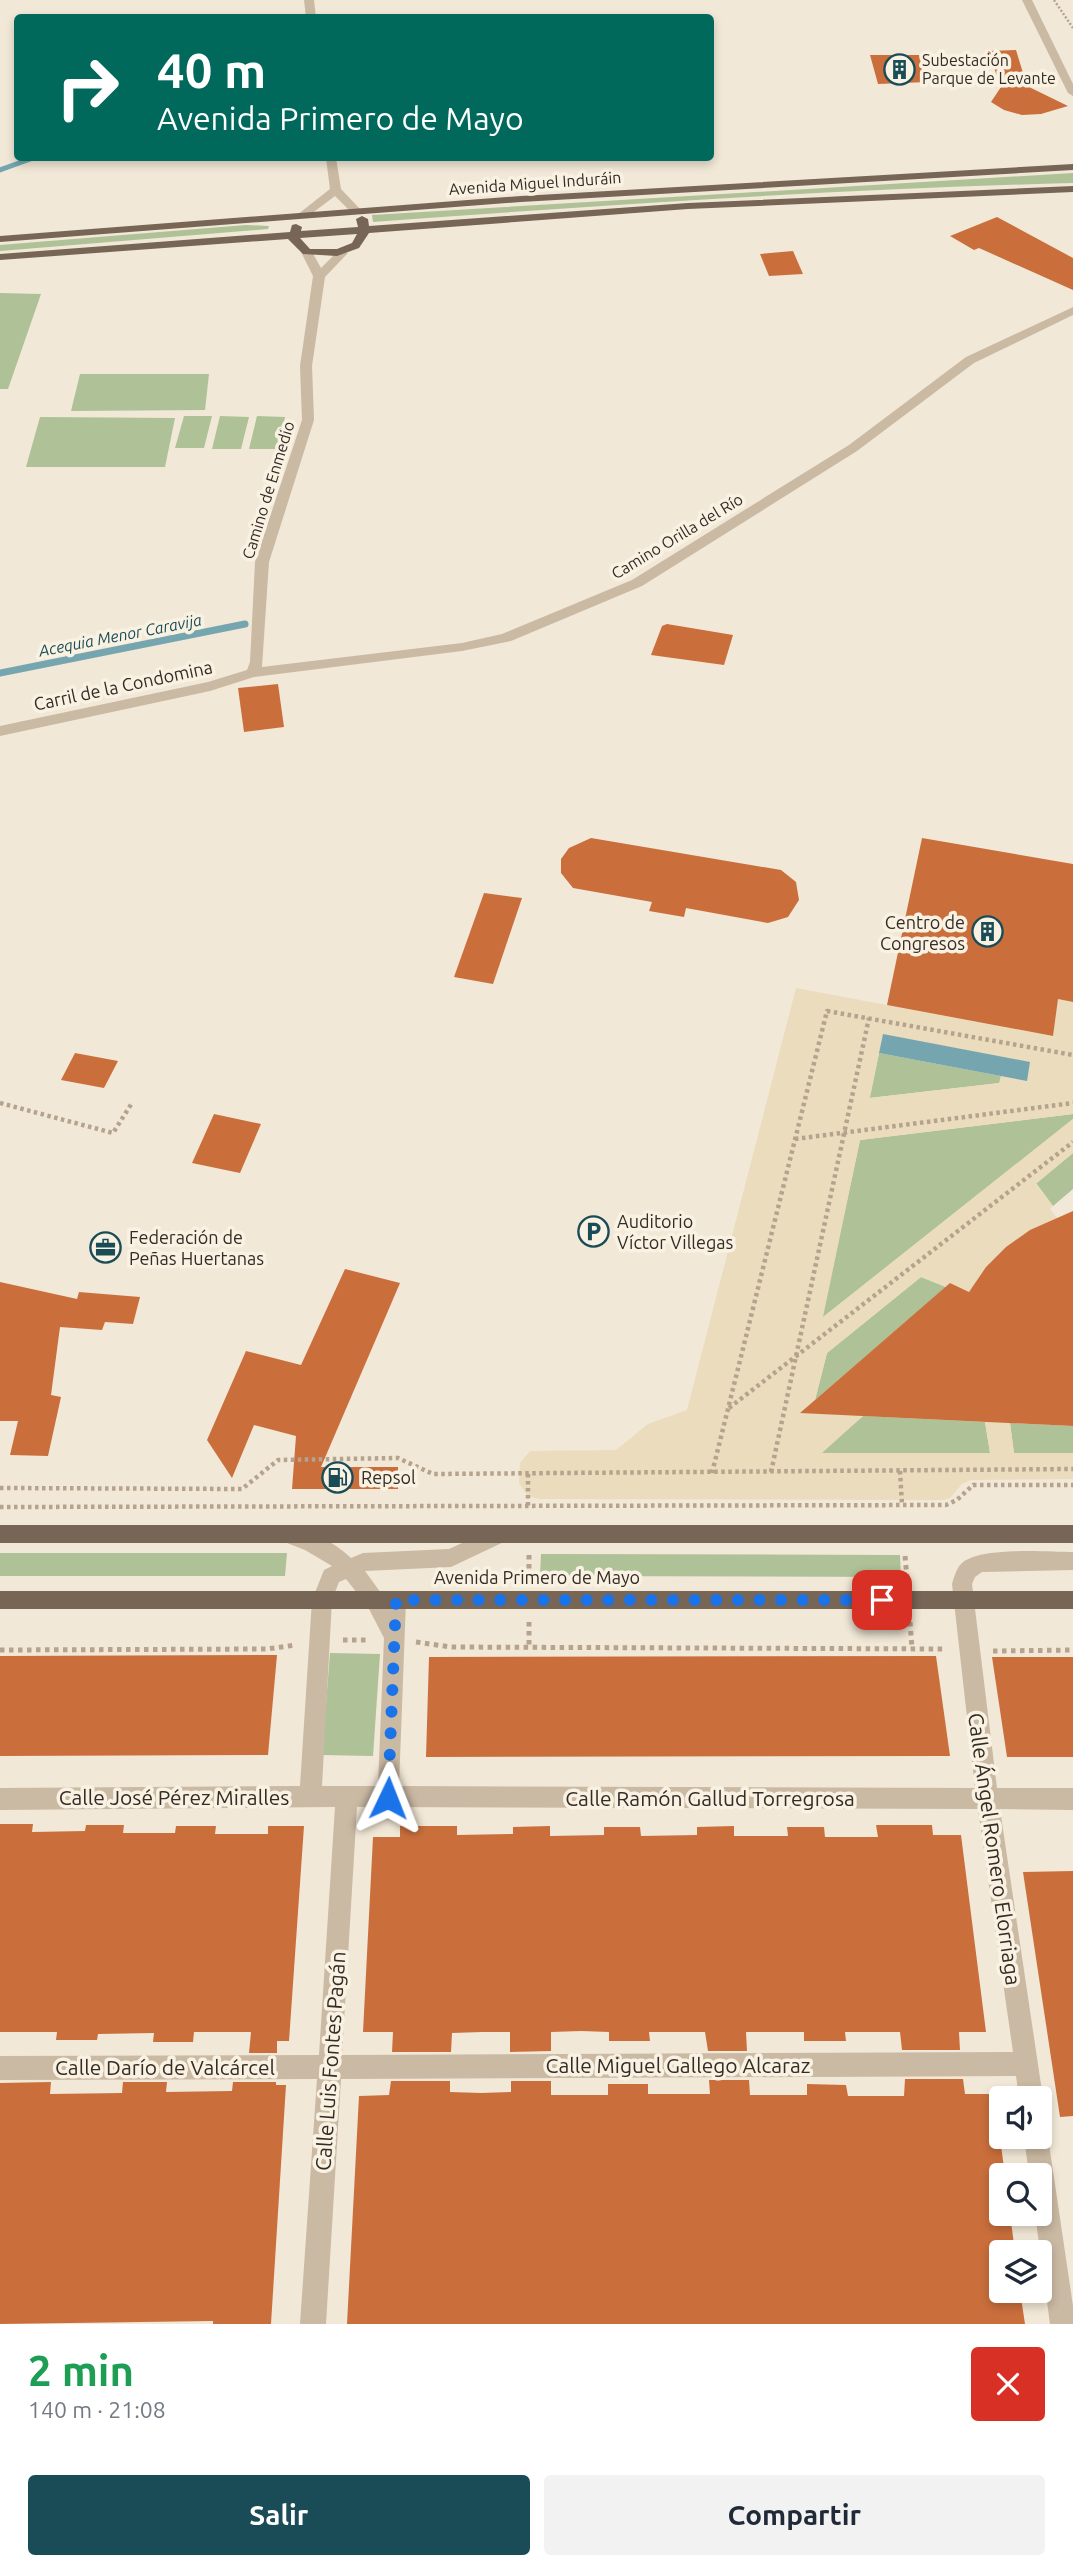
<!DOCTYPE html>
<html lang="es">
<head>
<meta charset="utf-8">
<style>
  :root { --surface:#fff; --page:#f2f2f3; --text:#1f2937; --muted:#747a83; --accent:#1a4c57 }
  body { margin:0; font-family:Ubuntu,sans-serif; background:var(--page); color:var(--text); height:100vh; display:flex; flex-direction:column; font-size:26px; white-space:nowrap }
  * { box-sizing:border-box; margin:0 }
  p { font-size:23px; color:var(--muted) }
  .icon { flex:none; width:38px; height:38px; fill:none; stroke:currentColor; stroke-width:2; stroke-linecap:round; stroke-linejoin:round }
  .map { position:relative; height:2324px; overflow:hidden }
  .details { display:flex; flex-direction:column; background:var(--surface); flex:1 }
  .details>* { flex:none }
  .hud { position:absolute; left:14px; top:14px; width:700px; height:147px; border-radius:7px; box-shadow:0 4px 10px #0003; background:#00695c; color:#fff; overflow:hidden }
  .fabs { position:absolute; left:989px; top:2086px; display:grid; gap:14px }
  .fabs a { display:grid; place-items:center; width:63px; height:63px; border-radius:7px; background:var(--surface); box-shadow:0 4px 10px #0003; font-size:35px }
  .pin { position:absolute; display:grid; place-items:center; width:60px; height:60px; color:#fff; margin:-30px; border-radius:14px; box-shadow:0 4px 10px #0006 }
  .me { position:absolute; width:77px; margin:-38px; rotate:2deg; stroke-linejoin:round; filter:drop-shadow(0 0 5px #0008) }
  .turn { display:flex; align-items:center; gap:24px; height:147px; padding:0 28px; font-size:32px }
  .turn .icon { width:91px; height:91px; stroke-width:2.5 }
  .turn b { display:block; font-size:49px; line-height:60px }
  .round { display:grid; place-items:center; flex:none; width:74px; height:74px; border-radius:7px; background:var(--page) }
  .headline { display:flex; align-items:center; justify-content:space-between; height:119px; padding:0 28px }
  h1 { font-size:42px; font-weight:700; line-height:52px; color:#1e9e55 }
  .primary-button { display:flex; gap:14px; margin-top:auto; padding:14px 28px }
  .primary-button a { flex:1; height:80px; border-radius:7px; background:var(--accent); color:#fff; font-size:28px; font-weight:700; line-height:80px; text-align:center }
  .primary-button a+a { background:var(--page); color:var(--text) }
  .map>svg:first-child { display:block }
  .green { fill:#aec197 }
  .plaza { fill:#eadcbd; fill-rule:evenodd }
  .water { fill:#75a6af }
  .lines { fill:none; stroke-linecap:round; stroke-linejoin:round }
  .stream-far1 { stroke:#75a6af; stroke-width:5 }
  .stream { stroke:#75a6af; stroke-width:7 }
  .building { fill:#ca6f3c }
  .path-far2 { stroke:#b5a38d; stroke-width:2.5; stroke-dasharray:2 2; stroke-linecap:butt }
  .path-far1 { stroke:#b5a38d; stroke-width:4.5; stroke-dasharray:3.5 3.5; stroke-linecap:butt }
  .path { stroke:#b5a38d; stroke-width:5; stroke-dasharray:4.5 4.5; stroke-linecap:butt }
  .minor { fill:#cab9a3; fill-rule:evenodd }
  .primary { fill:#776555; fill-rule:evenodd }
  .route { stroke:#1a73e8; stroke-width:12; stroke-dasharray:0 21.6 }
  .labels { text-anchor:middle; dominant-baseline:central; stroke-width:7; stroke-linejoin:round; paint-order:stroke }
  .far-poi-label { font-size:16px; fill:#342c25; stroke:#f9f2e3; text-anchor:start }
  .far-street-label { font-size:16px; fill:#342c25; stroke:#f9f2e3 }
  .far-water-label { font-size:16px; font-style:italic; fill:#1a4c57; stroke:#f9f2e3 }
  .street-label { font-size:18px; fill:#342c25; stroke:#f9f2e3 }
  .poi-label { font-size:18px; fill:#342c25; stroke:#f9f2e3; text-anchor:start }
  .near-street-label { font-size:21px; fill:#342c25; stroke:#f9f2e3 }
</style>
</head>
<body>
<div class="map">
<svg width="1073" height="2324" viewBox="0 0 1073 2324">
  <rect width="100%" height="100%" fill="#f2e8d7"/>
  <g class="green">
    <path d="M1073,173v10c-234,6 -467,22 -700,39l-1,-7z"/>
    <path d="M246,225l23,1 -1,3 -268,22v-6z"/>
    <path d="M0,293l41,1 -33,95h-8z"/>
    <path d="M80,374h129l-4,36 -134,1z"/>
    <path d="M184,416h28l-8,32h-29z"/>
    <path d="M220,416l29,1 -8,32h-29z"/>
    <path d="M257,416l28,1 -7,32h-29z"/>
    <path d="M40,417l135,1 -10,49h-139z"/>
    <path d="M879,1053l122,23 -1,7 -131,15z"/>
    <path d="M1073,1114v5l-251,199 38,-178z"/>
    <path d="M1073,1153v36l-20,17 -17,-23z"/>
    <path d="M921,1277l25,10 -131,113 12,-47z"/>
    <path d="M863,1416l122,6 5,31h-170z"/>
    <path d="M1010,1423l63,3v27h-59z"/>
    <path d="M0,1553h287l-2,23h-285z"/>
    <path d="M541,1554l359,1 1,22 -361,-1z"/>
    <path d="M330,1653l50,1 -7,102 -51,-1z"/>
  </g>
  <path class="plaza" d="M796,988l256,48 6,-37 15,3v112l-213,26 -37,177 250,-198v34l-37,31 17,22 -3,3 7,9 -51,29 -20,20 -17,25 -19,-9 -4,4 -25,-10 -94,76 -12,47 48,16 -41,37h168l-5,-31 25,1 4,30h59v26l-102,1 -9,4 -12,14 -7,2 -404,-1 -11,-3 -9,-13 1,-20 10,-12 86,-1 32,-26 39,-14zM883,1034l144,47 -26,-5 -2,7 -129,15z"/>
  <path class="water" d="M883,1034l147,28 -3,19 -148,-28z"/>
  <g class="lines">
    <path class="stream-far1" d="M0,170l33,-12"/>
    <path class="stream" d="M0,673l245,-49"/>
  </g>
  <g class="building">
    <path d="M1016,50l11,36 41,20 -27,8 -19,1 -18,-5 -13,-8 10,-15 -13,-36z"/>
    <path d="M870,55h49l9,27 -50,2z"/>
    <path d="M997,217l76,41v32l-94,-42 -5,2 -24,-14z"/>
    <path d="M793,251l10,23 -34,2 -9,-22z"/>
    <path d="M667,624l66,11 -9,30 -73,-10 11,-29z"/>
    <path d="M278,684l6,43 -40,5 -6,-44z"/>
    <path d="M591,838l190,32 15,12 3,18 -11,17 -20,6 -82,-15 -2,9 -35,-6 3,-9 -79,-14 -12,-15v-14l8,-11z"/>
    <path d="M922,838l151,26v138l-15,-3 -5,37 -166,-31z"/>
    <path d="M484,893l38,5 -29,86 -39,-7z"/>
    <path d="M75,1053l43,8 -14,27 -43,-8z"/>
    <path d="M214,1114l47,10 -21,49 -48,-10z"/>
    <path d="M1073,1211v215l-273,-13 150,-130 19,9 17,-25 20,-20 24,-17z"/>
    <path d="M345,1269l55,14 -79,184h77v22h-106l4,-53 -42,-11 -22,53 -25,-38 39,-89 55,14z"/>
    <path d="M0,1282l77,17 2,-7 61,5 -7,27 -28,-2 -3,8 -42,-3 -9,68 10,2 -13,59 -38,-1 8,-34h-18z"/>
    <path d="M277,1655l-9,100 -268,1v-100z"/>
    <path d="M936,1656l14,100 -524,1 3,-100z"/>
    <path d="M992,1657h81v100h-66z"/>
    <path d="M0,1824h33l-1,8 53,-1 1,-6h38l-1,8h52l1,-7h40l-1,8h53v-8h36l-15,215h-12v12h-28l2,-21h-57l-1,10h-40l1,-9 -56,1 -1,6h-41l1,-8h-57z"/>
    <path d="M876,1825h56l1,10h28l25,197h-27l1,18h-58l-2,-18h-55l1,9h-42v-9h-58l1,19h-39l-3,-19h-56l1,9h-41v-9l-28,-1 -30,1v19l-41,1v-20h-28l-30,1 -1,19h-59l1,-20h-30l10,-195h27v-11h57v9l56,-1v-7l37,-1v10l54,-1v-8h36l1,9 56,-1v-8l37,-1v10h54l-1,-9h37l1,10h53z"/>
    <path d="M1073,1871v245l-13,1 -37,-245z"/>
    <path d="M905,2079h58l2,15h29l11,81h-4v39h9l5,38h-14v39h19l5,33h-678l12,-228 30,-1 2,-14h59v11l31,1 30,-1v-11h40v14h57v-11h40v10h62l-1,-14h40l1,15h57v-11l39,1 2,11h56z"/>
    <path d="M51,2082l-1,12 72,-1 1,-11h44l-1,10 66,-1 1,-9h43v3h10l-15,239h-58v-3l-213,3v-241z"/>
  </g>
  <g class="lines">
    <path class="path-far2" d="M1054,0l19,28"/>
    <g class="path-far1">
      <path d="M0,1103l113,30 19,-30"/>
      <path d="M795,1139l278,-36"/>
      <path d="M729,1408l344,-266"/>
      <path d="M900,1471l2,34"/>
      <path d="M771,1472l98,-454"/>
      <path d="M712,1473l115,-462 246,44"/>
      <path d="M528,1474v34"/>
      <path d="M0,1488l242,1 36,-29 120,-2 35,16 640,-5"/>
      <path d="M0,1507l946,-2 11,-5 16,-15h100"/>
    </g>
    <g class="path">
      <path d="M529,1555v23"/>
      <path d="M905,1556l2,22"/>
      <path d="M529,1622v25"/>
      <path d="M910,1622l2,26"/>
      <path d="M343,1640h26"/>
      <path d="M416,1642l35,5 495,2"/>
      <path d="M0,1650l267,-1 29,-4"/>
      <path d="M993,1651l80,-1"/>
    </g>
    <g class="minor">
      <path d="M304,0h10l2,18h-10z"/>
      <path d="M1022,0h10l41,84v12l-5,-3z"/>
      <path d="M326,158h10l5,31 19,20v4h-8l-17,-17 -28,21 -10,-2 33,-26z"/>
      <path d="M303,250h8l10,18 17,-17 10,2 -23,24 -13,89 2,54 -45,142 -7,105 200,-24 40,-9 130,-54 217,-135 117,-88 103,-48 4,-2v8l-99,48 -117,88 -215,135 -131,55 -49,10 -208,26 -44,14 -210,45v-10l208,-44 39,-12 3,-8 5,-100 47,-142 -2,-54 13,-90 -12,-24z"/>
      <path d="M501,1525l7,3 3,6 -3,6 -57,27 -86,4 21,29 3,-7 7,-2 7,2 3,7 -7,186 576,2 -23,-204c2,-6 4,-15 9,-20 16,-18 87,-12 112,-12v18l-91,2 -7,5 -3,7 25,204h76v22l-73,-1 43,289 -3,8v-8h-21l-3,-22 -675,3 -15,245h-26l17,-245 -317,1v-24l319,-1 16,-248 -335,3v-22l300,-2 12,-186 12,-30 8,-4 -27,-16 -18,-7 -3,-6 3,-6c19,-7 50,14 64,27l12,-5 86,-4zM346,1579l22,28 16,31 -6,148h-56l10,-186 7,-18zM357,1807l621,2 35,243 -671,3z"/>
      <path d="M1040,2126l5,2 3,9 25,169v18h-23l-15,-110h5v-39h-11l-5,-38h16z"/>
    </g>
    <g class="primary">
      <path d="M1073,164v6l-552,32 -521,40v-6l521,-40z"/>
      <path d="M1073,186v6l-385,17 -319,24 -10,15 -22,8 -34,-2 -15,-15 -288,21v-6l290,-22 2,-7 4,-1 6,3 -1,4 57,-4 -2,-8 6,-3 6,3 1,7 319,-23zM357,234l-5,9 -15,6h-27l-10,-11z"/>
      <rect x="0" y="1525" width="1073" height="18"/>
      <rect x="0" y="1591" width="1073" height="18"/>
    </g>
  </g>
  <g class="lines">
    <path class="route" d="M388,1798l8,-198h486"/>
  </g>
  <defs>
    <symbol id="building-ring" viewBox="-11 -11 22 22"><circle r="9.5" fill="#f9f2e3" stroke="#1a4c57" stroke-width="1.5"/><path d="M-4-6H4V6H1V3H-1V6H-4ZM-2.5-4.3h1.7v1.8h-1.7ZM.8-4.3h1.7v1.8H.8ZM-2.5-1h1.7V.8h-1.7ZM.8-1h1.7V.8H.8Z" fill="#1a4c57"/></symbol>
    <symbol id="parking-ring" viewBox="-11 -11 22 22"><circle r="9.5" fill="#f9f2e3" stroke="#1a4c57" stroke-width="1.5"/><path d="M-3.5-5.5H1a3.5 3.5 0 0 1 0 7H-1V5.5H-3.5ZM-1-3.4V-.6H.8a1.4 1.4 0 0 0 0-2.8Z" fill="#1a4c57"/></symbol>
    <symbol id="office-ring" viewBox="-11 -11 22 22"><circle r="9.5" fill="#f9f2e3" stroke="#1a4c57" stroke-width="1.5"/><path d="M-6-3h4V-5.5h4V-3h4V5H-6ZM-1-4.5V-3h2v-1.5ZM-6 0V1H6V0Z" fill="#1a4c57"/></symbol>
    <symbol id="fuel-ring" viewBox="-11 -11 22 22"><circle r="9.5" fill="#f9f2e3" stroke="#1a4c57" stroke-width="1.5"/><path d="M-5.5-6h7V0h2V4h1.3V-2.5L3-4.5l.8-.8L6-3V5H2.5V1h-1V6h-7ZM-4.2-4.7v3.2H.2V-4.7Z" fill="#1a4c57"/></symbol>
  </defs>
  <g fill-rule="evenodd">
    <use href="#building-ring" x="882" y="52" width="35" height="35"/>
    <use href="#building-ring" x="970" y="914" width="35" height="35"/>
    <use href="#parking-ring" x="576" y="1214" width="35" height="35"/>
    <use href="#office-ring" x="88" y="1230" width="35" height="35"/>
    <use href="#fuel-ring" x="320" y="1460" width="35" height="35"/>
  </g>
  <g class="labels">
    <g class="far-poi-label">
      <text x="922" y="60">Subestación<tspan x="922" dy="18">Parque de Levante</tspan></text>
    </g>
    <g class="far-street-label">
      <text transform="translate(535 183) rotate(-4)">Avenida Miguel Induráin</text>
      <text transform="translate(268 490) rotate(-73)">Camino de Enmedio</text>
      <text transform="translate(677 536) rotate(-31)">Camino Orilla del Río</text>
    </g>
    <g class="far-water-label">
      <text transform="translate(120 635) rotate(-11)">Acequia Menor Caravija</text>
    </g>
    <g class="street-label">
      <text transform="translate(123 685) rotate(-12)">Carril de la Condomina</text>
      <text x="537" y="1577">Avenida Primero de Mayo</text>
    </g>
    <g class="poi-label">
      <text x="965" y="922" text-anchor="end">Centro de<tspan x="965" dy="21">Congresos</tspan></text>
      <text x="617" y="1221">Auditorio<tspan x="617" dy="21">Víctor Villegas</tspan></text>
      <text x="129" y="1237">Federación de<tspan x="129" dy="21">Peñas Huertanas</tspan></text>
      <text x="361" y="1477">Repsol</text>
    </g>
    <g class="near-street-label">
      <text x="174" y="1797">Calle José Pérez Miralles</text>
      <text x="710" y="1798">Calle Ramón Gallud Torregrosa</text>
      <text transform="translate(995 1849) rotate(82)">Calle Ángel Romero Elorriaga</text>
      <text transform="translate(330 2061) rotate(-86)">Calle Luis Fontes Pagán</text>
      <text x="678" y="2065">Calle Miguel Gallego Alcaraz</text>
      <text x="165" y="2067">Calle Darío de Valcárcel</text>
    </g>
  </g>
</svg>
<div class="fabs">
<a><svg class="icon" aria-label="sound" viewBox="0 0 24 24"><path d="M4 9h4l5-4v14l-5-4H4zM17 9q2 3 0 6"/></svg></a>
<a><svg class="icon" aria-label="search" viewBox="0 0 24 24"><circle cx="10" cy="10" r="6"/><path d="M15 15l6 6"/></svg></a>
<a><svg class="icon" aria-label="layers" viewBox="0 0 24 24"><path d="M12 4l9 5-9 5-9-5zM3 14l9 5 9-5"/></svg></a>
</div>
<div class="pin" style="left:882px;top:1600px;background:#d93025"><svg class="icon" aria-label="arrive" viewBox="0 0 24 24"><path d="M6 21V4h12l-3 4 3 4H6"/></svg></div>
<svg class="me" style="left:388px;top:1798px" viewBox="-20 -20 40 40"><path d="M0-17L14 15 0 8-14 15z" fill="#1a73e8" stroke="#fff" stroke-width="4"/></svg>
<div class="hud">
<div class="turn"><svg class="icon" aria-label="right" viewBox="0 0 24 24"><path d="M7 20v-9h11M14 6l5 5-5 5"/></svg><div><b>40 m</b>Avenida Primero de Mayo</div></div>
</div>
</div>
<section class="details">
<div class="headline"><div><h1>2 min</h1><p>140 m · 21:08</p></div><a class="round" style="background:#d93025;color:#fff"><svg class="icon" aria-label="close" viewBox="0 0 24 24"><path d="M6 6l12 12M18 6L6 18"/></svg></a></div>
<div class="primary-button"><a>Salir</a><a>Compartir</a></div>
</section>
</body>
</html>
